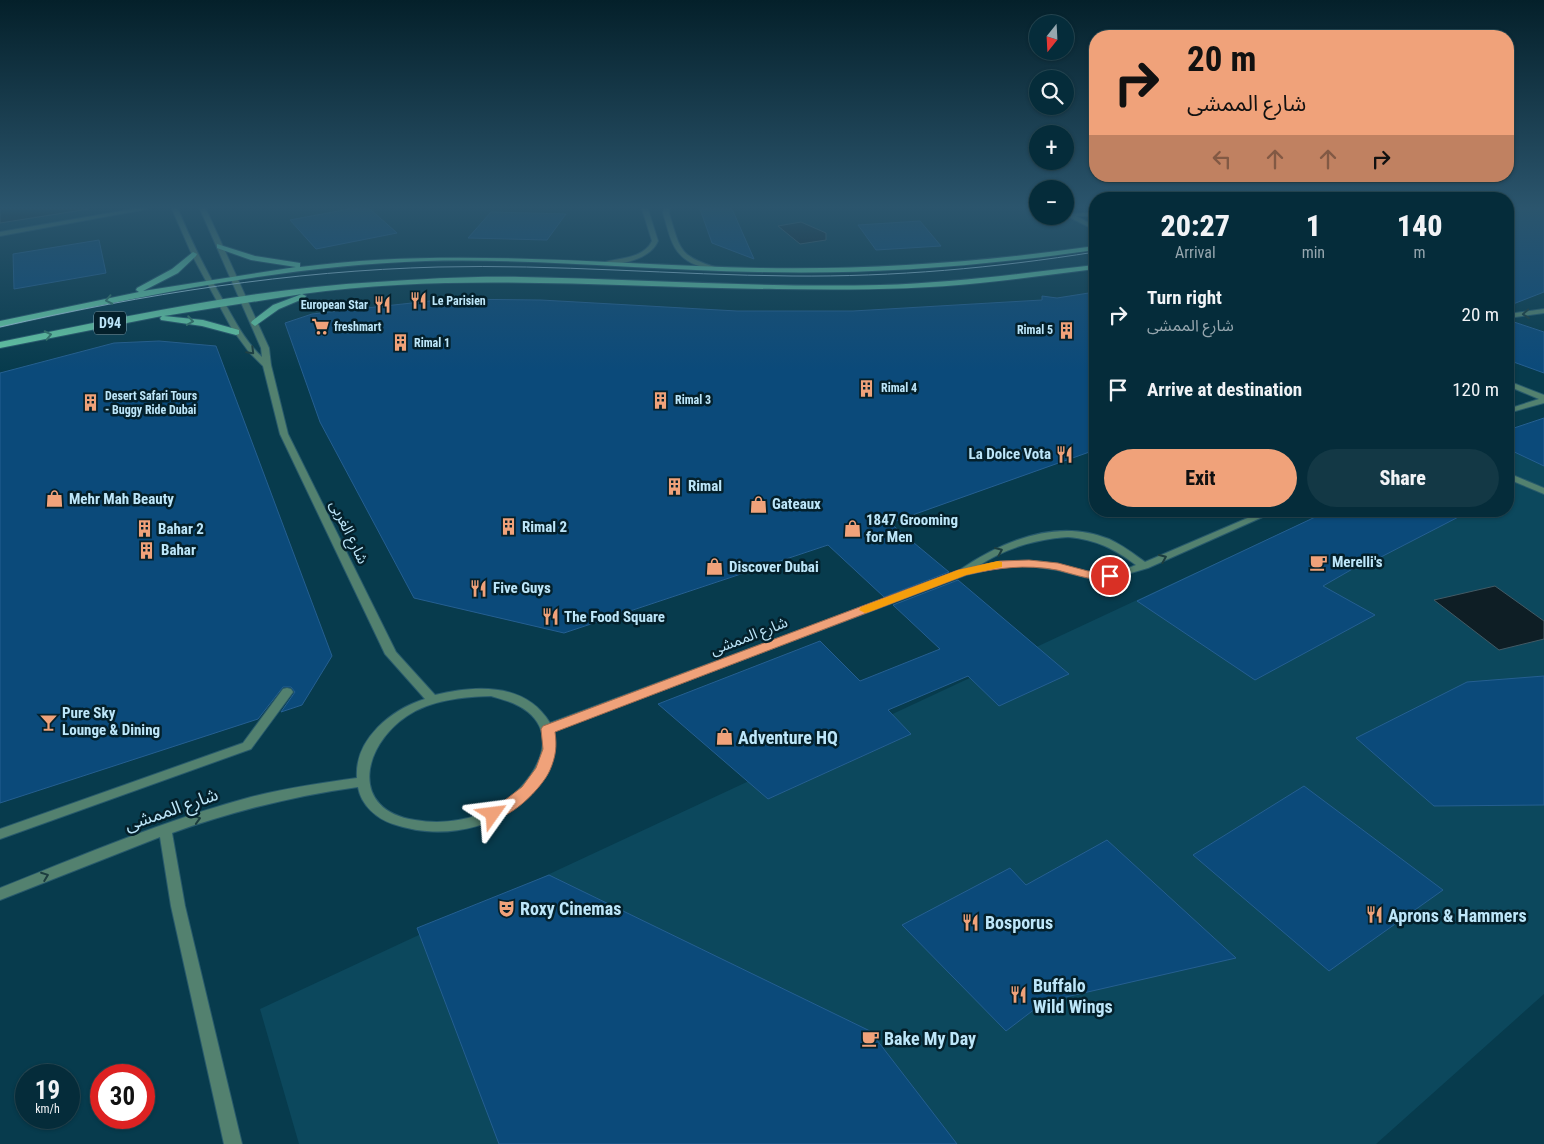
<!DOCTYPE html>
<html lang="en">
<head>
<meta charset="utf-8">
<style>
  :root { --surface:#052c3a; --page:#133845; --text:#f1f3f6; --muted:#97a7af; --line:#264854; --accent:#f0a27a }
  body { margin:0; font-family:"Roboto Condensed","Noto Sans Arabic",sans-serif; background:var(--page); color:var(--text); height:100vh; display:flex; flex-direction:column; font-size:19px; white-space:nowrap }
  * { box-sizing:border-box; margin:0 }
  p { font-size:16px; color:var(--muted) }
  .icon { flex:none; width:28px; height:28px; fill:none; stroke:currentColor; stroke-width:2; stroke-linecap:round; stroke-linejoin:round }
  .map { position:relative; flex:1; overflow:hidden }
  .panel { position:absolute; left:1089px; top:192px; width:425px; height:325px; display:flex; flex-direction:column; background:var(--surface); border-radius:20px; box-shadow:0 1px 4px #0004,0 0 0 1px var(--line) }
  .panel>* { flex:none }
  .hud { position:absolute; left:1089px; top:30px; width:425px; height:152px; border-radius:20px; box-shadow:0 1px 4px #0004,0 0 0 1px var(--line); background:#f0a27a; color:#111; overflow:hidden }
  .needle { width:32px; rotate:198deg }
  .controls { position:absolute; left:1029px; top:15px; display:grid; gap:10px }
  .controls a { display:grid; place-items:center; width:45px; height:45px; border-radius:50%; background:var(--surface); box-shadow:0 1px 4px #0004,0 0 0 1px var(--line); font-size:25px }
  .speed { position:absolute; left:15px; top:1064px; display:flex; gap:10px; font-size:25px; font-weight:700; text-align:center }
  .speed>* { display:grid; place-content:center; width:65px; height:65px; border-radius:50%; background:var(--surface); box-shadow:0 1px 4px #0004,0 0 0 1px var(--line); line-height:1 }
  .speed small { font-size:12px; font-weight:400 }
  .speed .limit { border:8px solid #d22; background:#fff; color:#111 }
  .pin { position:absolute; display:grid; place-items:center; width:42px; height:42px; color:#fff; margin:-21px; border:2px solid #fff; border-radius:50%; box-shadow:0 1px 5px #0007 }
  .me { position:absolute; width:55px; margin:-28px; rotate:59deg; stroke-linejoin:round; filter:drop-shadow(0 0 4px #0008) }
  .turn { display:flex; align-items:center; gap:18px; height:105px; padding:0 15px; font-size:22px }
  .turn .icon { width:65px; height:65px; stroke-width:2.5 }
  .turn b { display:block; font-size:35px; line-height:42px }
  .lanes { display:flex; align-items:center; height:48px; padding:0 15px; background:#0003; justify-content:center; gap:25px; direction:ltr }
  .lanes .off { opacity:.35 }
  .eta { display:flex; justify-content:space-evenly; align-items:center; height:85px; text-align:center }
  .eta b { font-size:30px; font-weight:800; line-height:35px }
  .cta { display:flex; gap:10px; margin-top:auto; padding:10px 15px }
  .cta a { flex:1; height:58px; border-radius:30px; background:var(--accent); color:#111; font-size:20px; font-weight:800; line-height:58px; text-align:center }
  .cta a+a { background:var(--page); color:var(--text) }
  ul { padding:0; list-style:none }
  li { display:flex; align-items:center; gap:15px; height:75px; padding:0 15px }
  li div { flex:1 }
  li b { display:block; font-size:19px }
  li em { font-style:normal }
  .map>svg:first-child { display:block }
  .built { fill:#0c485d }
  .water { fill:#0e1e25; stroke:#425a65 }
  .building { fill:#0b4a7a; stroke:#255f91 }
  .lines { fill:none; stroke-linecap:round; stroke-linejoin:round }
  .street-casing { stroke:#285a6c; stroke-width:2 }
  .primary-casing { stroke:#285a6c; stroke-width:2 }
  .street { fill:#53816f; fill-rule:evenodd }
  .primary { fill:#66cba7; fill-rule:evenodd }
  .tram { stroke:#9dc8db; stroke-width:1 }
  .oneway { stroke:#357669 }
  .oneway2 { stroke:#1c3d3f }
  .route { fill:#f0a27a; stroke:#9c694f }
  .slow { fill:#f59e0b }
  .labels { text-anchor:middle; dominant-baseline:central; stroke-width:5; stroke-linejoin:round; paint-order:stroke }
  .far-poi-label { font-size:12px; font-weight:bold; fill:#bde6f9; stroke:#04202b; text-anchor:start }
  .shield { fill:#04202b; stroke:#86abbb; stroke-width:1 }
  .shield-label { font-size:14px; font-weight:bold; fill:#bde6f9 }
  .poi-label { font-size:15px; font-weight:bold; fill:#bde6f9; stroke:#04202b; text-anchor:start }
  .street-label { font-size:15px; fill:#bde6f9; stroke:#04202b }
  .near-poi-label { font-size:18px; font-weight:bold; fill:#bde6f9; stroke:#04202b; text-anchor:start }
  .near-street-label { font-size:18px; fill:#bde6f9; stroke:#04202b }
</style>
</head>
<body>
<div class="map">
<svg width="1544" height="1144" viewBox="0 0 1544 1144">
  <rect width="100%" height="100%" fill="#073b4d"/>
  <path class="built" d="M1544,418v576l-168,150h-1077l-39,-135 1068,-498h180v-81z"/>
  <g class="water">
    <path d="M0,209h89l-89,14z"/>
    <path d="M801,222l25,11v7l-26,4 -22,-18z"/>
    <path d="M1495,586l49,35v18l-45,11 -65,-50z"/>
  </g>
  <g class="building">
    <path d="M349,209h21l27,24 -81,16 -26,-29z"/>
    <path d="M700,209h32l22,50 -42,-16z"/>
    <path d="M1508,209h36v83l-36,14z"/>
    <path d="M491,212l75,2 -19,26 -79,-2z"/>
    <path d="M920,221l21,25 -65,4 -18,-25z"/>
    <path d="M99,240l7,33 -92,16 -1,-35z"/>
    <path d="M1095,292v158l-205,73 59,49 -65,25 -56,-52 -264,88 -150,-35 -94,-176 -35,-99 27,-9 136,-15 93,1 196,11h116l189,-11v-4l15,2z"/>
    <path d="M1508,320l36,12v41l-36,-13z"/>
    <path d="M159,341l57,5 116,310 -30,49 -21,7 14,-20 -4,-5h-8l-25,32 -258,84v-430l114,-30z"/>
    <path d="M1544,418v48l-36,-17v-19z"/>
    <path d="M1328,511h142l-91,47 -4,-2 -52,30 52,29 -120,65 -118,-79z"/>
    <path d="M958,580l111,94 -70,32 -31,-30 -80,34 23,24 -143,65 -110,-95 162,-63 40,40 80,-32 -47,-44z"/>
    <path d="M1544,676v129l-110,1 -78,-68 111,-56z"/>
    <path d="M1304,786l139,104 -114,81 -136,-116z"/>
    <path d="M1107,840l129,118 -192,44 -38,29 -104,-106 108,-57 16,17z"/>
    <path d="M549,875l321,156 87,113h-458l-82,-216z"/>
  </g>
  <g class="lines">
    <defs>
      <g id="street">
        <path d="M133,209h14l-147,27v-4z"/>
        <path d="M172,209h6c14,34 30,66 49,98 10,18 20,36 35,50l-1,-9 -61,-139h6l63,139 2,17 17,69 108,218 39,43c41,-10 90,-13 115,28l408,-152c44,-30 99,-53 151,-32 13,6 25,15 36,23l119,-51h12l-128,57 -38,11 -22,-1 -31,-8 -28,-4 -29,1 -34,8 -414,157c5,14 1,31 -7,43 -32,51 -97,68 -152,49 -16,-5 -32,-19 -35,-37 -64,9 -125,24 -186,46l13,73 57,238h-18l-53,-238 -11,-69 -160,63v-12c83,-33 165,-68 251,-91 35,-9 70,-14 106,-19 -3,-39 35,-69 68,-79l-40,-45 -105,-220 -17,-68 -14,-14 -17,-23 -39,-72zM1068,537c29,3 45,11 68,28 -8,3 -17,7 -26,8 -17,2 -34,-5 -50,-8 -28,-7 -54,-5 -82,1 28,-18 58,-27 90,-29zM491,696c13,4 26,7 37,16 35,29 0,76 -29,93 -25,15 -55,20 -84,15 -66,-10 -53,-74 -8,-104 24,-16 55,-19 84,-20z"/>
        <path d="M642,209h6l10,32c-8,18 -35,24 -53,23v-2c16,-4 39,-4 47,-21z"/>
        <path d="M664,209h6l-1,4c11,35 9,43 46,54v2c-6,0 -13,-2 -19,-4 -25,-10 -26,-30 -33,-52z"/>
        <path d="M1067,212l4,2 24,-2v4h-19l19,10v4l-30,-15v-2z"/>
        <path d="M1544,309v4l-36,5v-4z"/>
        <path d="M1508,381l36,14v8l-36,10v-4l31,-10 -31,-13z"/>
        <path d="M1508,473l36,15v6l-36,-15z"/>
        <path d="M287,688l4,1 2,3 -42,57 -251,90v-10l243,-86 40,-54z"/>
      </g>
      <g id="primary">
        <path d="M217,244l38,12 45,7v4c153,-20 306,-2 460,1 112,2 224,-6 335,-22v4c-112,16 -224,25 -337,22 -110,-2 -221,-14 -332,-11 -144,5 -286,35 -426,66v-6l139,-29 -3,-2 1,-2 35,-19 21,-17 4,2 -1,2 -18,17 -35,18 153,-24 -45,-7 -34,-12z"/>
        <path d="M1095,265v4c-38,5 -77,10 -115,14 -67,7 -136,7 -203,6 -158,-1 -317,-17 -475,5l4,2 -1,2 -26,11 -24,17 -4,-3 1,-2 21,-16 29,-11 -138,22 39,4 36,10v4l-3,1 -34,-9 -41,-6 -1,-2 2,-2 -162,32v-6c124,-25 250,-53 377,-60 47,-3 96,-6 144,-5 119,2 239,11 359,8 72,-2 144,-12 215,-20z"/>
      </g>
    </defs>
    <use href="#street" class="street-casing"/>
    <use href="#primary" class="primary-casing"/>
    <use href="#street" class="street"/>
    <use href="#primary" class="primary"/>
    <path class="tram" d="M0,327c144,-33 290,-56 438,-60 118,-3 236,8 354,9 102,1 203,-8 303,-24"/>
  </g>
  <defs><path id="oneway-chevron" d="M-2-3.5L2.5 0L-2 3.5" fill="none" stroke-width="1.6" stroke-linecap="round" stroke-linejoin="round" transform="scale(1.25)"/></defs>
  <g class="oneway">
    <use href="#oneway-chevron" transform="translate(109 300) rotate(168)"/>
    <use href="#oneway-chevron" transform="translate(190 321) rotate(9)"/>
    <use href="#oneway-chevron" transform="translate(48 335) rotate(-12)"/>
  </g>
  <g class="oneway2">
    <use href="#oneway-chevron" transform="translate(1526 314) rotate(175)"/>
    <use href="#oneway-chevron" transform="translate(251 351) rotate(45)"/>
    <use href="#oneway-chevron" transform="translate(999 551) rotate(-24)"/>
    <use href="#oneway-chevron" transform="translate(1163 558) rotate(-23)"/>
    <use href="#oneway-chevron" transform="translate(197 819) rotate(-17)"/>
    <use href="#oneway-chevron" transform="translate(45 876) rotate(-21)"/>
  </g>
  <linearGradient id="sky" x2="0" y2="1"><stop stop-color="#04202a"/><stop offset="0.56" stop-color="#2b556d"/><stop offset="1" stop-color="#2b556d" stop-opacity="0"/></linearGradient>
  <rect width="1544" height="370" fill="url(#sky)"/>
  <path class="route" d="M1029,560l29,3 30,8 22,1 6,4c-10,10 -46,-3 -59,-6 -32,-6 -60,-2 -91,5l-411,157c2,14 1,24 -5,38 -7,17 -43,54 -62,48l-2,-4 2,-4 13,-7 21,-16 14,-19 7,-19 -2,-20 2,-3 415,-156 42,-9z"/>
  <path class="slow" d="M998,561l4,1v5l-36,8 -97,37 -4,1 -6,-3 2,-3 97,-37z"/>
  <defs>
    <symbol id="restaurant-bare" viewBox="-9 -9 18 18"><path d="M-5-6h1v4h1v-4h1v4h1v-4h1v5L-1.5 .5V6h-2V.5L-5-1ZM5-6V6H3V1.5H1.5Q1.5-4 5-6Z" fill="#f0a27a" stroke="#04202b" stroke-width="2.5" paint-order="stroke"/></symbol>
    <symbol id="supermarket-bare" viewBox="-9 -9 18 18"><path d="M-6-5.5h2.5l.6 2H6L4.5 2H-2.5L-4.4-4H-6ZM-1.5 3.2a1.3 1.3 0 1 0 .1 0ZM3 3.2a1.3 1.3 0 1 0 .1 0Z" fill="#f0a27a" stroke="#04202b" stroke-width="2.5" paint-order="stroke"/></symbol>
    <symbol id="building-bare" viewBox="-9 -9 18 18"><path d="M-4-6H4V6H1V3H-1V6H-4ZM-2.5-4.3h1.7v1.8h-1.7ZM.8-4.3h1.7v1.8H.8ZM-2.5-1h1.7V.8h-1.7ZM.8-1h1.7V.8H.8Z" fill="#f0a27a" stroke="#04202b" stroke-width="2.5" paint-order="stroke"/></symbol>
    <symbol id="shop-bare" viewBox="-9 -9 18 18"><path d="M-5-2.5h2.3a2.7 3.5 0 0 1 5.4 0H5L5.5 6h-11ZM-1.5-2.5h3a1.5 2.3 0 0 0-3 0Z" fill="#f0a27a" stroke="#04202b" stroke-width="2.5" paint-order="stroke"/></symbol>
    <symbol id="cafe-bare" viewBox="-9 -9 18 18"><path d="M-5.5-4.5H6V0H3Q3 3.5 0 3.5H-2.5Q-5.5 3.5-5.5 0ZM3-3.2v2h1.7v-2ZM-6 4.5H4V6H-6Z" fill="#f0a27a" stroke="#04202b" stroke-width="2.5" paint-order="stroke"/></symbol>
    <symbol id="bar-bare" viewBox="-9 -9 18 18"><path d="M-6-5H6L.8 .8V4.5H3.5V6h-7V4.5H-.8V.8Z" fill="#f0a27a" stroke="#04202b" stroke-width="2.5" paint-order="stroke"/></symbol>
    <symbol id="theatre-bare" viewBox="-9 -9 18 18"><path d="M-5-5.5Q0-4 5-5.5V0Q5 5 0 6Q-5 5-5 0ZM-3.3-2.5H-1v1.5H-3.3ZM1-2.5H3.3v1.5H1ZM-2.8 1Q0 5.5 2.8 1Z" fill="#f0a27a" stroke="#04202b" stroke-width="2.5" paint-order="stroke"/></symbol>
  </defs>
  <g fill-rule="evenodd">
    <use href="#restaurant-bare" x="406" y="288" width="25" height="25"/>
    <use href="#restaurant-bare" x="370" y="292" width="25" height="25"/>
    <use href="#supermarket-bare" x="308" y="314" width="25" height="25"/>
    <use href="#building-bare" x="1054" y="318" width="25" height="25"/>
    <use href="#building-bare" x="388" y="330" width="25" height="25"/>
    <use href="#building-bare" x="854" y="376" width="25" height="25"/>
    <use href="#building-bare" x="648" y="388" width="25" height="25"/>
    <use href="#building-bare" x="78" y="390" width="25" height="25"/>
    <use href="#restaurant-bare" x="1052" y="442" width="25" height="25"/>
    <use href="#building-bare" x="662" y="474" width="25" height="25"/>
    <use href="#shop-bare" x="42" y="486" width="25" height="25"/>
    <use href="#shop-bare" x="746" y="492" width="25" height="25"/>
    <use href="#building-bare" x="496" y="514" width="25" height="25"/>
    <use href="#building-bare" x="132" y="516" width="25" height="25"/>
    <use href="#shop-bare" x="840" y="516" width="25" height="25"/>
    <use href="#building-bare" x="134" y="538" width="25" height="25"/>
    <use href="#cafe-bare" x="1306" y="550" width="25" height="25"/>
    <use href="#shop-bare" x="702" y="554" width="25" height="25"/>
    <use href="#restaurant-bare" x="466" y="576" width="25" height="25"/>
    <use href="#restaurant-bare" x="538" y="604" width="25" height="25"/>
    <use href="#bar-bare" x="36" y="710" width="25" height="25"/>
    <use href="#shop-bare" x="712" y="724" width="25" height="25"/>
    <use href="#theatre-bare" x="494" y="896" width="25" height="25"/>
    <use href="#restaurant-bare" x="1362" y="902" width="25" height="25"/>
    <use href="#restaurant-bare" x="958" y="910" width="25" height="25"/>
    <use href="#restaurant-bare" x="1006" y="982" width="25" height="25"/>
    <use href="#cafe-bare" x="858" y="1026" width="25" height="25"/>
  </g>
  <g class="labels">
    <g class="far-poi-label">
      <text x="432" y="301">Le Parisien</text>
      <text x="368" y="305" text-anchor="end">European Star</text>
      <text x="334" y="327">freshmart</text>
      <text x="1053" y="330" text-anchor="end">Rimal 5</text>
      <text x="414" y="343">Rimal 1</text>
      <text x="881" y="388">Rimal 4</text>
      <text x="105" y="396">Desert Safari Tours<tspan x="105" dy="14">- Buggy Ride Dubai</tspan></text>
      <text x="675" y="400">Rimal 3</text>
    </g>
    <rect class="shield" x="94" y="311.5" width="32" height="23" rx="4"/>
    <g class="shield-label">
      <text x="110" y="323">D94</text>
    </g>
    <g class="poi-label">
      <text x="1051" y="454" text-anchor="end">La Dolce Vota</text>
      <text x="688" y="486">Rimal</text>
      <text x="69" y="499">Mehr Mah Beauty</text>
      <text x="772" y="504">Gateaux</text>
      <text x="866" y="520">1847 Grooming<tspan x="866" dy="17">for Men</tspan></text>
      <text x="522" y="527">Rimal 2</text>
      <text x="158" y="529">Bahar 2</text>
      <text x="161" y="550">Bahar</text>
      <text x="1332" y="562">Merelli's</text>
      <text x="729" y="567">Discover Dubai</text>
      <text x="493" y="588">Five Guys</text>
      <text x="564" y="617">The Food Square</text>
      <text x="62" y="713">Pure Sky<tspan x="62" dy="17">Lounge &amp; Dining</tspan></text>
    </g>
    <g class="street-label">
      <text transform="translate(349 532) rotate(64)">شارع الغربى</text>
      <text transform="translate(749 636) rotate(-21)">شارع الممشى</text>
    </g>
    <g class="near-poi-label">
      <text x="738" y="737">Adventure HQ</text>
      <text x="520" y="908">Roxy Cinemas</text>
      <text x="1388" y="915">Aprons &amp; Hammers</text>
      <text x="985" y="922">Bosporus</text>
      <text x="1033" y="985">Buffalo<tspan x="1033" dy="21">Wild Wings</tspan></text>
      <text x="884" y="1038">Bake My Day</text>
    </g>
    <g class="near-street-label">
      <text transform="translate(171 809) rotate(-19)">شارع الممشى</text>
    </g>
  </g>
</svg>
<div class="controls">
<a><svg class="needle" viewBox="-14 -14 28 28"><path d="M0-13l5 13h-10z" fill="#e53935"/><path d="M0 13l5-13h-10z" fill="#97a7af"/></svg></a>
<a><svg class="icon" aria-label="search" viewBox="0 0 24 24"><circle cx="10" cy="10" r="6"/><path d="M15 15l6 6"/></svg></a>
<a>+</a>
<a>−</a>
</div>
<div class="speed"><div>19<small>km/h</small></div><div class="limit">30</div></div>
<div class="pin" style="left:1110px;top:576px;background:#d93025"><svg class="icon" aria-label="arrive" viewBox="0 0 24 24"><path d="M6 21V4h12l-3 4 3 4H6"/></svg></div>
<svg class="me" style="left:493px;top:814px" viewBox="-20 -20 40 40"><path d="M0-17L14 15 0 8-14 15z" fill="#f0a27a" stroke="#fff" stroke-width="4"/></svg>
<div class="hud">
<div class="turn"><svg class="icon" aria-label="right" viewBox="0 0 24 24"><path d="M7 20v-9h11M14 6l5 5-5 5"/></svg><div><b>20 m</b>شارع الممشى</div></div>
<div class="lanes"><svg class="icon off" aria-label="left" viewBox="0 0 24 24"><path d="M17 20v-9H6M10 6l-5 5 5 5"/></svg><svg class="icon off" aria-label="ahead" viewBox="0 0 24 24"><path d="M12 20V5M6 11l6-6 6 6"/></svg><svg class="icon off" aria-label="ahead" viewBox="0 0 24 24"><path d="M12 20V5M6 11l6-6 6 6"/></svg><svg class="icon" aria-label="right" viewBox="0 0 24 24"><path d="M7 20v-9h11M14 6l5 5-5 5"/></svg></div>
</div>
<section class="panel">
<div class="eta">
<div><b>20:27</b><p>Arrival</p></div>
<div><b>1</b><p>min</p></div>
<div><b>140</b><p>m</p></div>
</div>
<ul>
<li><svg class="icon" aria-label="right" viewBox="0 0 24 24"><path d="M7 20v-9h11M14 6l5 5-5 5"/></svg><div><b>Turn right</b><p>شارع الممشى</p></div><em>20 m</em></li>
<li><svg class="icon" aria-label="arrive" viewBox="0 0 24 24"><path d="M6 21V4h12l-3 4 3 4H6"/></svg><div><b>Arrive at destination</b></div><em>120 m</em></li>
</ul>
<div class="cta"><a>Exit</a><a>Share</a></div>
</section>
</div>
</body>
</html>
